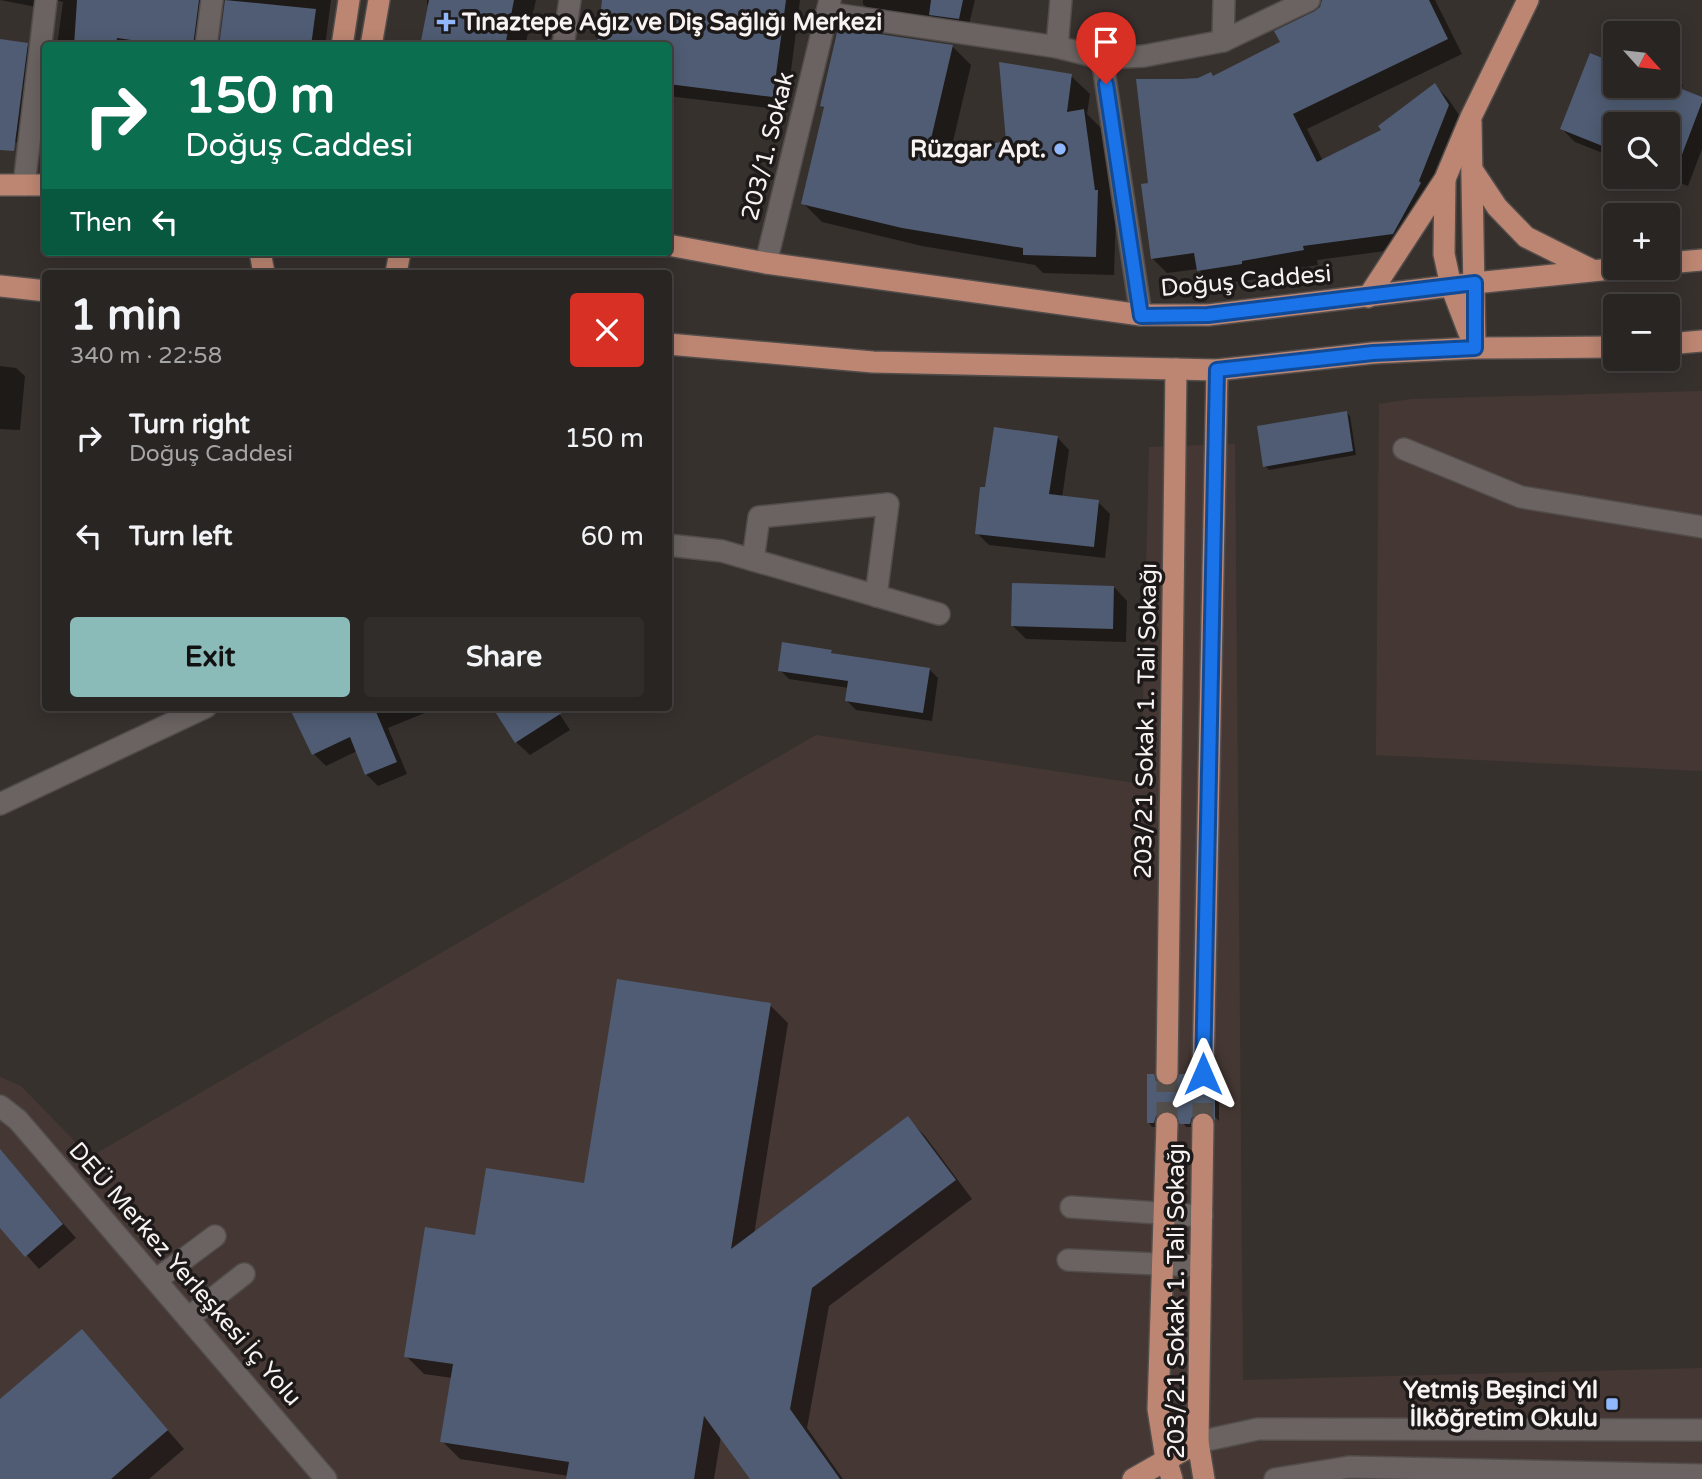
<!DOCTYPE html>
<html lang="en">
<head>
<meta charset="utf-8">
<style>
  :root { --surface:#292522; --page:#312d2a; --text:#f1f3f6; --muted:#a5a5a5; --line:#454240; --accent:#8bbbb9 }
  body { margin:0; font-family:"Varela Round",sans-serif; background:var(--page); color:var(--text); height:100vh; display:flex; flex-direction:column; font-size:26px; white-space:nowrap }
  * { box-sizing:border-box; margin:0 }
  p { font-size:23px; color:var(--muted) }
  .icon { flex:none; width:38px; height:38px; fill:none; stroke:currentColor; stroke-width:2; stroke-linecap:round; stroke-linejoin:round }
  .map { position:relative; flex:1; overflow:hidden }
  .drawer { position:absolute; left:42px; top:270px; width:630px; height:441px; display:flex; flex-direction:column; background:var(--surface); border-radius:7px; box-shadow:0 4px 18px #0003,0 0 0 2px var(--line) }
  .drawer>* { flex:none }
  .hud { position:absolute; left:42px; top:42px; width:630px; height:214px; border-radius:7px; box-shadow:0 4px 18px #0003,0 0 0 2px var(--line); background:#0b6e4f; color:#fff; overflow:hidden }
  .needle { width:46px; rotate:117deg }
  .controls { position:absolute; left:1603px; top:21px; display:grid; gap:14px }
  .controls a { display:grid; place-items:center; width:77px; height:77px; border-radius:7px; background:var(--surface); box-shadow:0 4px 18px #0003,0 0 0 2px var(--line); font-size:35px }
  .pin { position:absolute; display:grid; place-items:center; width:60px; height:60px; color:#fff; margin:-72px -30px; border-radius:50% 50% 50% 0; rotate:-45deg; box-shadow:0 0 7px #0007 }
  .pin .icon { rotate:45deg }
  .me { position:absolute; width:77px; margin:-38px; rotate:0deg; stroke-linejoin:round; filter:drop-shadow(0 0 5px #0008) }
  .turn { display:flex; align-items:center; gap:24px; height:147px; padding:0 28px; font-size:32px }
  .turn .icon { width:91px; height:91px; stroke-width:2.5 }
  .turn b { display:block; font-size:49px; line-height:60px }
  .then { display:flex; align-items:center; height:66px; padding:0 28px; background:#0003; gap:14px; font-size:26px }
  .round { display:grid; place-items:center; flex:none; width:74px; height:74px; border-radius:7px; background:var(--page) }
  .headline { display:flex; align-items:center; justify-content:space-between; height:119px; padding:0 28px }
  h1 { font-size:42px; font-weight:800; line-height:52px }
  .primary-button { display:flex; gap:14px; margin-top:auto; padding:14px 28px }
  .primary-button a { flex:1; height:80px; border-radius:7px; background:var(--accent); color:#111; font-size:28px; font-weight:800; line-height:80px; text-align:center }
  .primary-button a+a { background:var(--page); color:var(--text) }
  ul { padding:0; list-style:none }
  li { display:flex; align-items:center; gap:21px; height:98px; padding:0 28px }
  li div { flex:1 }
  li b { display:block; font-size:26px }
  li em { font-style:normal }
  .map>svg:first-child { display:block }
  .built { fill:#453834 }
  .shadow { fill:#0007 }
  .building { fill:#4f5c73 }
  .lines { fill:none; stroke-linecap:round; stroke-linejoin:round }
  .major-tunnel { stroke:#544e4b; stroke-width:21; stroke-dasharray:21 10; stroke-linecap:butt }
  .minor-casing { stroke:#524d4b; stroke-width:24 }
  .major-casing { stroke:#524d4b; stroke-width:24 }
  .minor { stroke:#6a6361; stroke-width:21 }
  .major { stroke:#bc8672; stroke-width:21 }
  .route-casing { stroke:#114b97; stroke-width:18 }
  .route { stroke:#1a73e8; stroke-width:12 }
  .poi-dot { fill:#91b8fd; stroke:#1c1918; stroke-width:2.5 }
  .labels { text-anchor:middle; dominant-baseline:central; stroke-width:7; stroke-linejoin:round; paint-order:stroke }
  .poi-label { font-size:24px; font-weight:bold; fill:#f8f3f2; stroke:#1c1918; text-anchor:end }
  .street-label { font-size:24px; fill:#f8f3f2; stroke:#1c1918 }
</style>
</head>
<body>
<div class="map">
<svg width="1702" height="1479" viewBox="0 0 1702 1479">
  <rect width="100%" height="100%" fill="#37312e"/>
  <g class="built">
    <path d="M1702,391v380l-326,-16 3,-351 32,-5z"/>
    <path d="M1235,444l8,936 459,-12v111h-1702v-402l21,9 69,71 726,-422 325,49 8,-337z"/>
  </g>
  <g class="shadow">
    <path d="M0,0h54l-7,9z"/>
    <path d="M56,0h165l-14,46h-150l6,-44z"/>
    <path d="M223,0h108l-6,46h-105l7,-45z"/>
    <path d="M427,0h109l-11,46h-104l8,-39 -2,-3z"/>
    <path d="M604,0h196l-14,110 -118,-14v-50z"/>
    <path d="M863,0h112l-7,28 -95,-14 -10,-10z"/>
    <path d="M1326,0h109l27,54 -155,75 16,32 60,-31 52,-45 14,15 14,21 -55,127 -91,12 1,5 -63,10 1,4 -43,6 -15,-16 -31,4 -15,-15 -2,-74 48,-105 13,-5 3,3 68,-34 34,-30z"/>
    <path d="M0,40l27,5 13,12 -11,87 -29,-4z"/>
    <path d="M952,46l19,19 -21,89 58,-12 63,-66 19,18 -3,20 15,15 10,78 4,4 -2,64 -71,-2 -8,-8 -113,-19 -100,-24 -19,-19 22,-94 -3,-3z"/>
    <path d="M1591,55l24,10v21h53v-15l15,14 -2,5 21,9v50l-14,37 -24,-9h4v-53h-53v34l-40,-16 -13,-13z"/>
    <path d="M0,366l16,2 9,8 -5,54 -20,-1z"/>
    <path d="M1346,412l4,4 6,39 -87,15 -4,-4z"/>
    <path d="M1058,438l11,12 -7,48 36,4 12,12 -5,44 -116,-13 -12,-12 9,-44z"/>
    <path d="M1114,587l13,14 -1,41 -100,-3 -13,-13z"/>
    <path d="M831,652l4,3 94,14 9,9 -6,43 -76,-11 -9,-9 2,-13 -60,-9 -9,-9z"/>
    <path d="M291,707h134l2,5 -39,16 19,46 -29,12 -12,-12 -9,-23 -31,15 -12,-12z"/>
    <path d="M494,707h61l15,23 -40,25 -14,-13z"/>
    <path d="M770,1005l18,18 -34,212 153,-117 18,18 47,63 -143,107 -22,122 36,51h-91l-31,-43 -7,43h-146v-3l-108,-17 -18,-18 10,-63 -28,-4 -18,-18 70,-119 110,-52z"/>
    <path d="M1153,1076l8,11 7,2 21,-13 6,9 7,4 9,-2 5,-7 3,3v38l-5,-5 -7,-2 -11,7 -2,6h-8l-8,-12 -6,-2 -12,6 -2,8h-6l-3,-4z"/>
    <path d="M3,1155l73,83 -37,31 -39,-44v-67z"/>
    <path d="M82,1332l102,117 -35,30h-149v-77z"/>
  </g>
  <g class="building">
    <path d="M77,0h122l-6,46h-19l-57,-8 -1,8h-42z"/>
    <path d="M225,0l91,9 -5,37h-92z"/>
    <path d="M429,0h85l-9,46h-85z"/>
    <path d="M602,0h184l-13,97 -105,-13v-38h-71z"/>
    <path d="M931,0h32l-4,19 -30,-4z"/>
    <path d="M1322,0h107l19,39 -155,75 24,48 64,-32 -3,-4 57,-43 14,22 -30,76 2,2 -28,51 -90,12 1,4 -62,11v3l-45,7 -3,-18 -43,6 -10,-75 7,-1 -12,-104h46l16,-1 13,-6 2,4 67,-34 -6,-11 41,-20 5,-4z"/>
    <path d="M838,28l115,17 -26,111 79,-15 -7,-79 73,12 -5,38 17,-3 11,81h3l-2,67 -73,-2v-7l-121,-20 -101,-24 23,-97 -4,-1z"/>
    <path d="M0,39l28,4 -14,108 -14,-1z"/>
    <path d="M1590,53l25,10v23h59l28,11v5l-32,84 -2,-1v-61h-53v27l-55,-22z"/>
    <path d="M1347,411l6,40 -90,16 -6,-41z"/>
    <path d="M994,427l64,9 -9,58 50,6 -5,47 -119,-13 5,-47h5z"/>
    <path d="M1012,583l102,3 -1,43 -102,-3z"/>
    <path d="M782,642l50,8 -1,3 99,15 -7,45 -78,-12 3,-20 -70,-10z"/>
    <path d="M289,707h85l23,55 -32,13 -15,-38 -38,18z"/>
    <path d="M492,707h79l-56,36z"/>
    <path d="M617,979l154,24 -40,246 177,-133 48,64 -144,108 -22,121 50,70h-90l-46,-63 -10,63h-128l3,-17 -129,-20 13,-78 -49,-7 21,-130 50,8 11,-67 98,15z"/>
    <path d="M1147,1074h7l2,7 10,6 8,-2 6,-11h10l2,7 10,6 8,-2 5,-8v44l-5,-8 -7,-2 -11,6 -2,7h-10l-6,-12 -7,-2 -11,6 -2,7h-7z"/>
    <path d="M0,1149l63,75 -38,33 -25,-29z"/>
    <path d="M82,1329l86,101 -57,49h-111v-80z"/>
  </g>
  <g class="lines">
    <g class="major-tunnel">
      <path d="M1167,1123v-49"/>
      <path d="M1203,1124v-50"/>
    </g>
    <defs>
      <g id="minor">
        <path d="M827,13l230,34 45,11 42,-2 79,-15 86,-41"/>
        <path d="M1223,41l1,-41"/>
        <path d="M206,46l6,-46"/>
        <path d="M563,46l7,-46"/>
        <path d="M1057,47l4,-47"/>
        <path d="M1102,58l39,257"/>
        <path d="M24,185l22,-185"/>
        <path d="M766,263l64,-263"/>
        <path d="M1404,449l117,48 181,30"/>
        <path d="M668,545l54,6 217,63"/>
        <path d="M753,560l6,-43 129,-13 -12,92"/>
        <path d="M0,804l206,-97"/>
        <path d="M0,1106l18,14 308,359"/>
        <path d="M1071,1207l131,9"/>
        <path d="M1068,1260l133,6"/>
        <path d="M156,1280l59,-44"/>
        <path d="M188,1318l56,-44"/>
        <path d="M1198,1442l60,-13 444,1"/>
        <path d="M1275,1479l74,-12 353,8"/>
      </g>
      <g id="major">
        <path d="M342,46l7,-46"/>
        <path d="M371,46l8,-46"/>
        <path d="M1471,122l4,226"/>
        <path d="M1473,171l24,36 29,30 66,33"/>
        <path d="M1445,180l-1,74 7,32 18,47"/>
        <path d="M0,185h46"/>
        <path d="M668,245l98,18 375,52h67l267,-32 146,-15"/>
        <path d="M260,252l4,21"/>
        <path d="M1668,263l34,-3"/>
        <path d="M396,273l4,-21"/>
        <path d="M0,286l46,5"/>
        <path d="M1368,297l77,-118 26,-62 57,-117"/>
        <path d="M668,344l205,18 344,8 156,-17 102,-5 140,-1"/>
        <path d="M1668,344l34,-3"/>
        <path d="M1167,1074l9,-705"/>
        <path d="M1203,1074l14,-704"/>
        <path d="M1167,1123l-9,286 8,50 6,20"/>
        <path d="M1203,1124l-5,318 6,37"/>
        <path d="M1133,1479l65,-37"/>
      </g>
    </defs>
    <use href="#minor" class="minor-casing"/>
    <use href="#major" class="major-casing"/>
    <use href="#minor" class="minor"/>
    <use href="#major" class="major"/>
  </g>
  <g class="lines">
    <defs>
      <path id="route" d="M1106,84l35,232 67,-1 267,-32v65l-102,5 -156,17 -14,704"/>
    </defs>
    <use href="#route" class="route-casing"/>
    <use href="#route" class="route"/>
  </g>
  <g class="poi-dot">
    <path d="M442.5 11.5h7v7h7v7h-7v7h-7v-7h-7v-7h7z"/>
    <circle cx="1060" cy="149" r="7"/>
    <rect x="1605" y="1397" width="14" height="14" rx="3.5"/>
  </g>
  <g class="labels">
    <g class="poi-label">
      <text x="462" y="22" text-anchor="start">Tınaztepe Ağız ve Diş Sağlığı Merkezi</text>
      <text x="1046" y="149">Rüzgar Apt.</text>
      <text x="1598" y="1390">Yetmiş Beşinci Yıl<tspan x="1598" dy="28">İlköğretim Okulu</tspan></text>
    </g>
    <g class="street-label">
      <text transform="translate(768 146) rotate(-76)">203/1. Sokak</text>
      <text transform="translate(1246 281) rotate(-5)">Doğuş Caddesi</text>
      <text transform="translate(1146 721) rotate(-89)">203/21 Sokak 1. Tali Sokağı</text>
      <text transform="translate(185 1274) rotate(49)">DEÜ Merkez Yerleşkesi İç Yolu</text>
      <text transform="translate(1176 1301) rotate(-90)">203/21 Sokak 1. Tali Sokağı</text>
    </g>
  </g>
</svg>
<div class="controls">
<a><svg class="needle" viewBox="-14 -14 28 28"><path d="M0-13l5 13h-10z" fill="#e53935"/><path d="M0 13l5-13h-10z" fill="#a5a5a5"/></svg></a>
<a><svg class="icon" aria-label="search" viewBox="0 0 24 24"><circle cx="10" cy="10" r="6"/><path d="M15 15l6 6"/></svg></a>
<a>+</a>
<a>−</a>
</div>
<div class="pin" style="left:1106px;top:84px;background:#d93025"><svg class="icon" aria-label="arrive" viewBox="0 0 24 24"><path d="M6 21V4h12l-3 4 3 4H6"/></svg></div>
<svg class="me" style="left:1203px;top:1074px" viewBox="-20 -20 40 40"><path d="M0-17L14 15 0 8-14 15z" fill="#1a73e8" stroke="#fff" stroke-width="4"/></svg>
<div class="hud">
<div class="turn"><svg class="icon" aria-label="right" viewBox="0 0 24 24"><path d="M7 20v-9h11M14 6l5 5-5 5"/></svg><div><b>150 m</b>Doğuş Caddesi</div></div>
<div class="then">Then<svg class="icon" aria-label="left" viewBox="0 0 24 24"><path d="M17 20v-9H6M10 6l-5 5 5 5"/></svg></div>
</div>
<section class="drawer">
<div class="headline"><div><h1>1 min</h1><p>340 m · 22:58</p></div><a class="round" style="background:#d93025;color:#fff"><svg class="icon" aria-label="close" viewBox="0 0 24 24"><path d="M6 6l12 12M18 6L6 18"/></svg></a></div>
<ul>
<li><svg class="icon" aria-label="right" viewBox="0 0 24 24"><path d="M7 20v-9h11M14 6l5 5-5 5"/></svg><div><b>Turn right</b><p>Doğuş Caddesi</p></div><em>150 m</em></li>
<li><svg class="icon" aria-label="left" viewBox="0 0 24 24"><path d="M17 20v-9H6M10 6l-5 5 5 5"/></svg><div><b>Turn left</b></div><em>60 m</em></li>
</ul>
<div class="primary-button"><a>Exit</a><a>Share</a></div>
</section>
</div>
</body>
</html>
